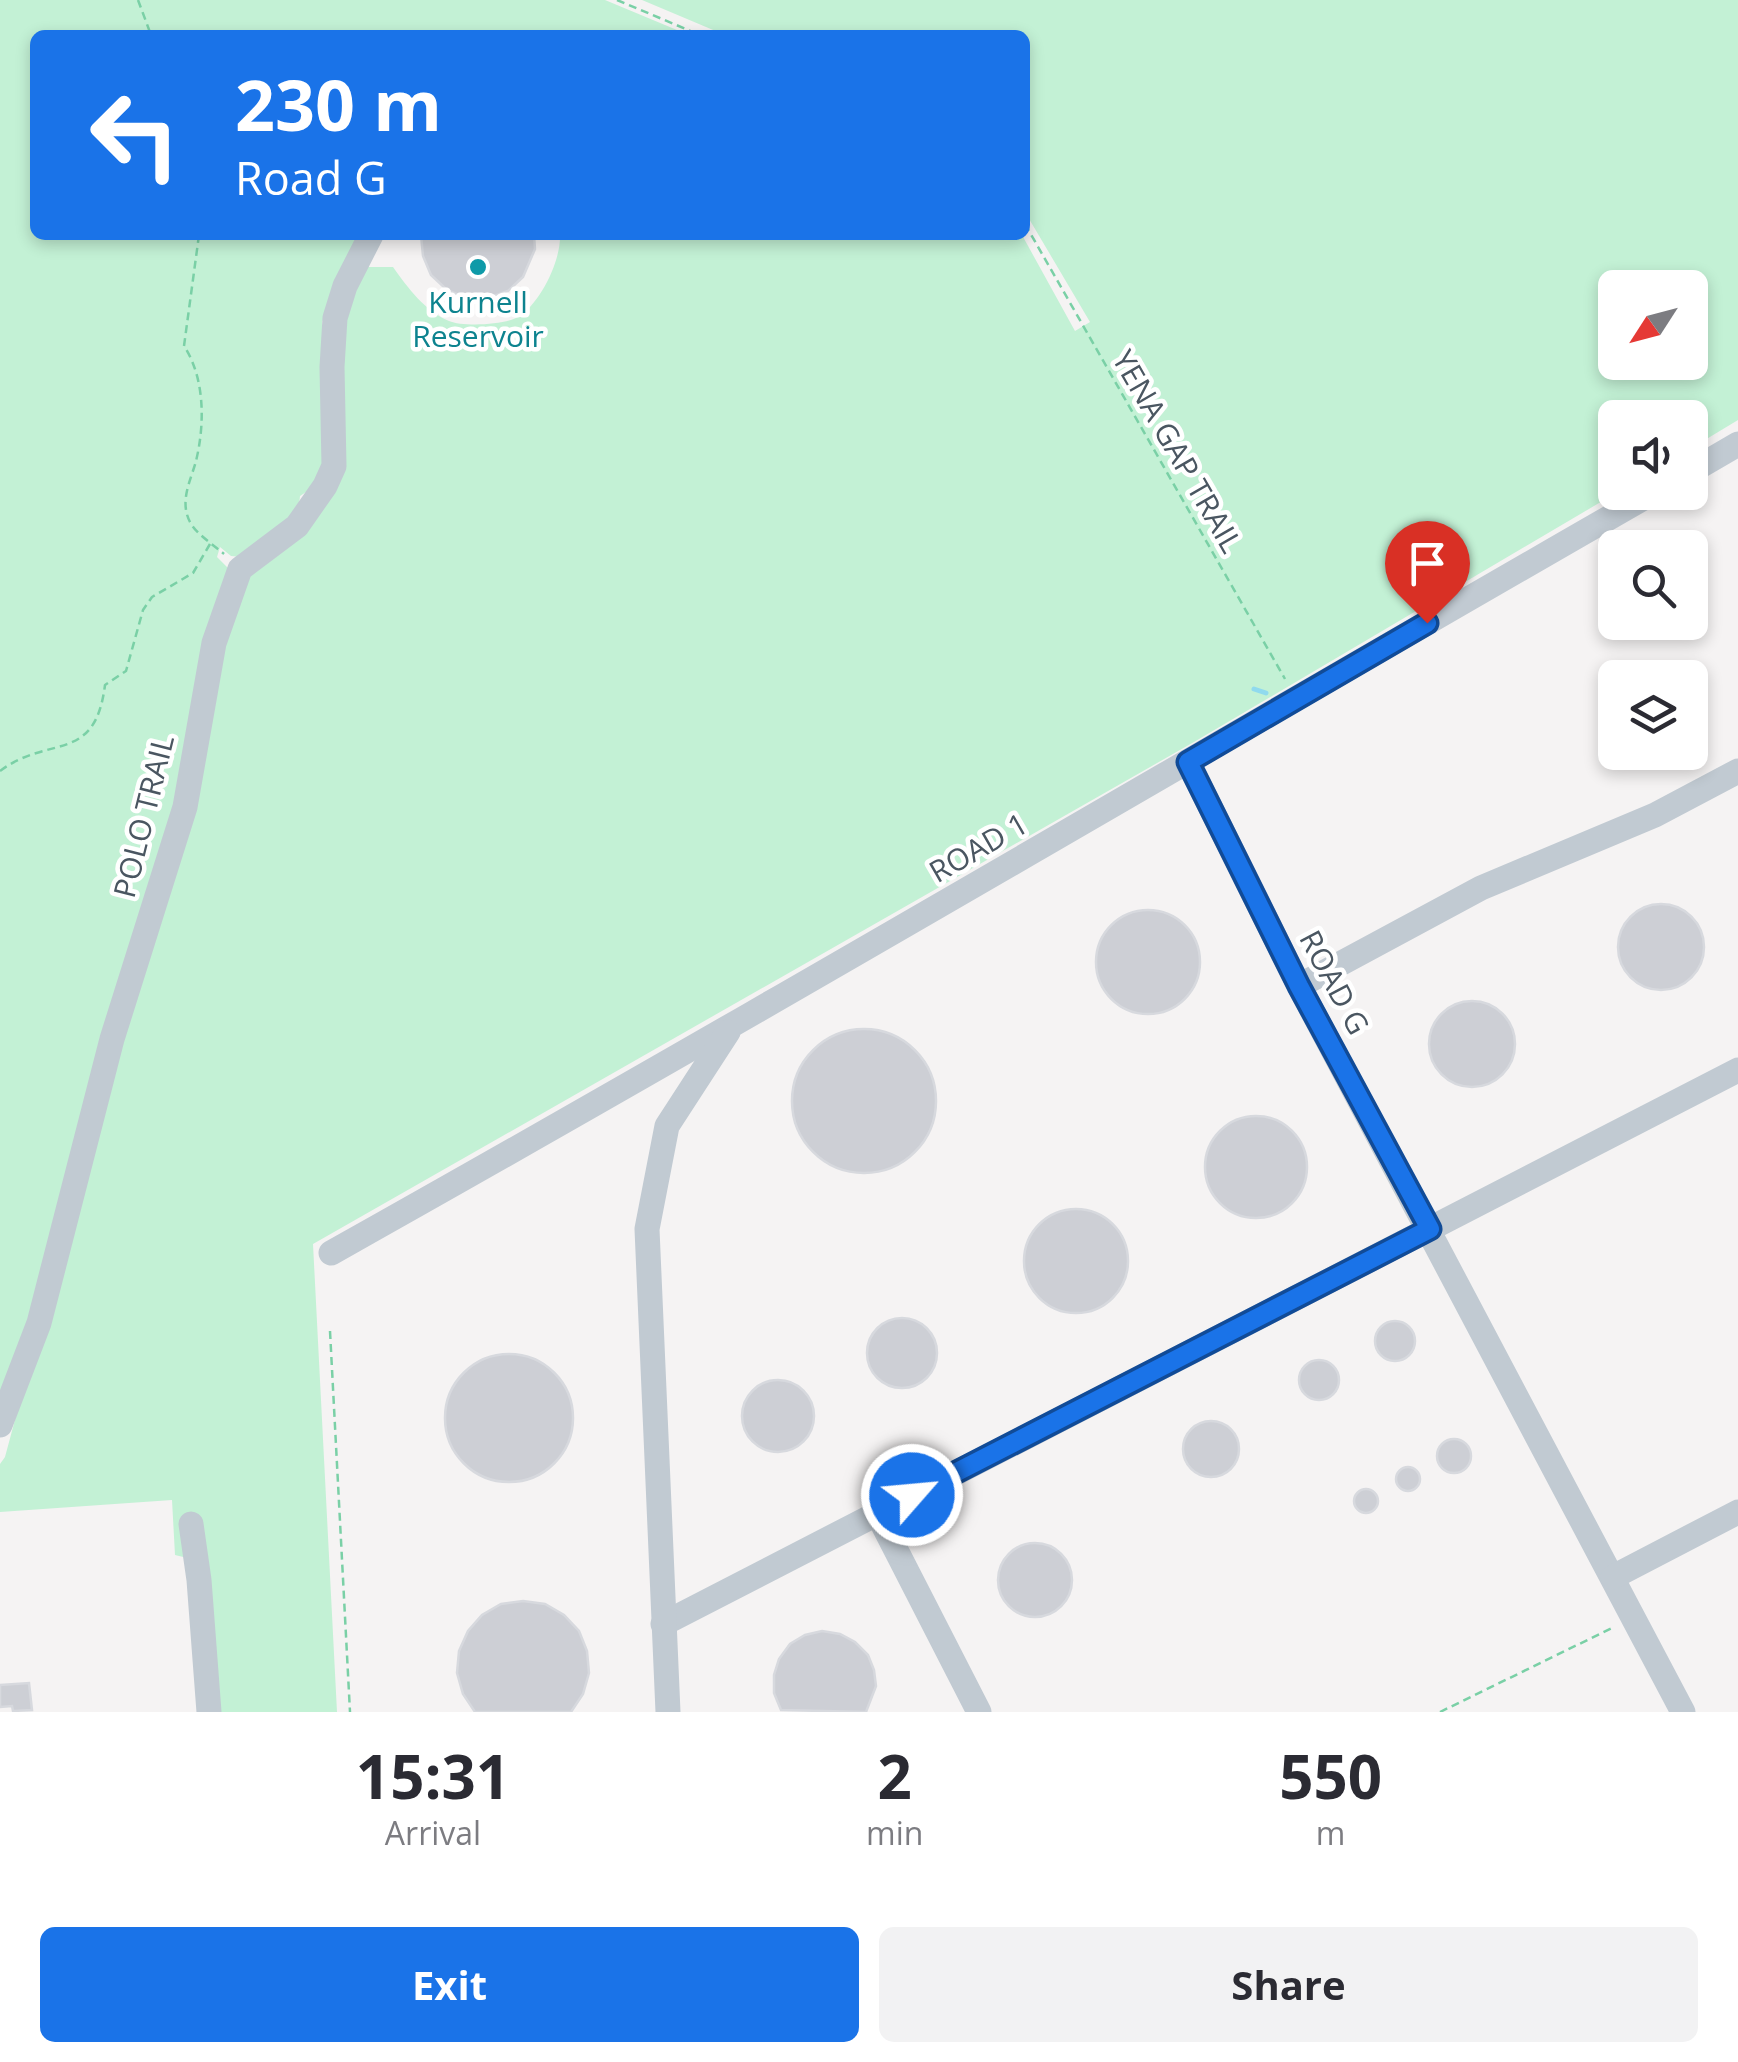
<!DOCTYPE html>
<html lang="en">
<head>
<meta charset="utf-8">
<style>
  :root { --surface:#fff; --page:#f2f2f3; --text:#2b2b33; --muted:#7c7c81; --accent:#1a73e8 }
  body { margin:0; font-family:"Open Sans",sans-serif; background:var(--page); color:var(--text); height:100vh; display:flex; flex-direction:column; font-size:38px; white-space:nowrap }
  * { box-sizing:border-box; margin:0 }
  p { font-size:32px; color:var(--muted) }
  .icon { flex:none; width:55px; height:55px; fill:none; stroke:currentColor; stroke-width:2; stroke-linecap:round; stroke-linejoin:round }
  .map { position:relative; height:1712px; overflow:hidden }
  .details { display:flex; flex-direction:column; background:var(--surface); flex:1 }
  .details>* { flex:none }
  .guide { position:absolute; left:30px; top:30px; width:1000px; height:210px; border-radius:15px; box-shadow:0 5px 15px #0003; background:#1a73e8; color:#fff; overflow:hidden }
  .needle { width:65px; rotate:234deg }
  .buttons { position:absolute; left:1598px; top:270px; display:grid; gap:20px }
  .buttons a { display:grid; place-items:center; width:110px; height:110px; border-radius:15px; background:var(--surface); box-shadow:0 5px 15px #0003; font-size:50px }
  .pin { position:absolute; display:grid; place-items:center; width:85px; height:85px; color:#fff; margin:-102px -42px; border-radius:50% 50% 50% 0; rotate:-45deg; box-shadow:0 0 10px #0007 }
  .pin .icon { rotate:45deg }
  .me { position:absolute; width:110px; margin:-55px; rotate:63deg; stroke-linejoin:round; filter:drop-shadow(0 0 8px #0008) }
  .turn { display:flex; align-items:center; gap:35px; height:210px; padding:0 40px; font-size:45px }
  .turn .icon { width:130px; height:130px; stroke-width:2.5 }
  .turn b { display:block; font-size:70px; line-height:85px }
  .eta { display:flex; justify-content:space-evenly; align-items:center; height:170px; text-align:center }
  .eta b { font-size:60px; font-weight:700; line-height:70px }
  .button { display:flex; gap:20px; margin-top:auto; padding:20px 40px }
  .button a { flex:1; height:115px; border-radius:15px; background:var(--accent); color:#fff; font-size:40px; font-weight:700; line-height:115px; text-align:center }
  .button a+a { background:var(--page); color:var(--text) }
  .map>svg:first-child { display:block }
  .green { fill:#c3f1d5; fill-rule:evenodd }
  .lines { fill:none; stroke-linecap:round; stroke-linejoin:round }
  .stream { stroke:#90daee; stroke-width:5 }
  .building { fill:#cdcfd5; stroke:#d7d9de; stroke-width:2.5 }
  .path { stroke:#7ad0a6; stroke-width:2.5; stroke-dasharray:8 5; stroke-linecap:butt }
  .minor { stroke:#c1cad2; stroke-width:25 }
  .route-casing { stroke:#114b97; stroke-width:25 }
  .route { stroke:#1a73e8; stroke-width:18 }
  .culture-dot { fill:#0f9aa8; stroke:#fff; stroke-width:4 }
  .labels { text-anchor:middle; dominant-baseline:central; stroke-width:9; stroke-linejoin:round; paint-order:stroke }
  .culture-label { font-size:30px; fill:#0d838f; stroke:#fff }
  .street-label { font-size:30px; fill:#4a5661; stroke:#fff }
</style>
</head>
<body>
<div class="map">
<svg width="1738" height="1712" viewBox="0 0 1738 1712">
  <rect width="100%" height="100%" fill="#f5f3f3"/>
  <g class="green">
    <path d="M0,0h605l84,35h-654v200h328l-41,87 5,131 -12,33 -15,10c-1,27 -38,45 -58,61l-11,-1 -11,-9 -3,10 15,15 -55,232 -140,512 -37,83z"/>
    <path d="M642,0h1096v420l-48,29v-31h-75l1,75 -422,249 -881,502 24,468h-124l-9,-150 -29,-7 -3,-55 -172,12v-48l5,-7 234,-872 88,-85 14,-189 27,-44h25c15,21 32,44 56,54 14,6 56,4 69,-4 23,-14 43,-57 42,-82h462l53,96 15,-9 -65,-110v-177h-300zM1615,288h75v74h-75z"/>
  </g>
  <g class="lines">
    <path class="stream" d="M1254,689l12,4"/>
  </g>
  <g class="building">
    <path d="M421,235h113l1,14 -12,28 -15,14 -20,7h-22l-19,-8 -16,-15 -8,-19z"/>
    <circle cx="1661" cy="947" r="43"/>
    <circle cx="1148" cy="962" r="52"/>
    <circle cx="1472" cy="1044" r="43"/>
    <circle cx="864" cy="1101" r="72"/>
    <circle cx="1256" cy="1167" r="51"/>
    <circle cx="1076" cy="1261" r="52"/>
    <circle cx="902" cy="1353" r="35"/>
    <circle cx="1395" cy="1341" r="20"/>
    <circle cx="509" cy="1418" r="64"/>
    <circle cx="1319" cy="1380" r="20"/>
    <circle cx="778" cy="1416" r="36"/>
    <circle cx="1211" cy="1449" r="28"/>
    <circle cx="1454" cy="1456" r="17"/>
    <circle cx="1408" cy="1479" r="12"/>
    <circle cx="1366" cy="1501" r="12"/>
    <circle cx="1035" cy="1580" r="37"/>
    <path d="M523,1601l22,3 19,11 15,16 8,20 2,22 -6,21 -12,18h-96l-12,-18 -6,-21 2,-22 9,-20 14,-16 19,-11z"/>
    <path d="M822,1631l18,3 15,8 13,13 6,15 2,16 -10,26 -85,-2 -7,-17v-18l5,-16 11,-15 15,-9z"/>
    <path d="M29,1683l3,27 -19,1 -1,-5 -12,1v-22z"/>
  </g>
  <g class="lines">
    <g class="path">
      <path d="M138,0l13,35"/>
      <path d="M617,0l83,35"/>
      <path d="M1025,224l260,455"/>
      <path d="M199,235l-15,111c21,32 21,78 12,115 -5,19 -17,40 -6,61 6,12 24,23 34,32"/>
      <path d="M0,771c49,-37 95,-6 105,-86l21,-14 17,-61 9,-13 41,-24 17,-29"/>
      <path d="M330,1331l20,381"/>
      <path d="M1440,1712l174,-85"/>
    </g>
    <g class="minor">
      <path d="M1690,472l48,-28"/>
      <path d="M1188,762l111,224 384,726"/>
      <path d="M1299,986l182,-98 174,-73 83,-44"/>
      <path d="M331,1253c444,-249 882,-508 1323,-761"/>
      <path d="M0,1425l39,-102 73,-284 73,-232 29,-164 26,-74 57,-43 28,-40 9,-20 -2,-99 3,-49 10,-32 26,-51"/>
      <path d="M877,1513l102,199"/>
      <path d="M191,1524l8,56 10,132"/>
      <path d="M1613,1577l125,-65"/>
      <path d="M663,1624l1075,-554"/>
      <path d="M668,1712l-21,-483 20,-103 61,-94"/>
    </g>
  </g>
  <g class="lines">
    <defs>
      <path id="route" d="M912,1495l518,-266 -131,-243 -111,-224 239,-139"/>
    </defs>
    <use href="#route" class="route-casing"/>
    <use href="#route" class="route"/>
  </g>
  <circle class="culture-dot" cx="478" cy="267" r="10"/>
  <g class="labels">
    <g class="culture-label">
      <text x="478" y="301">Kurnell<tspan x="478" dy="34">Reservoir</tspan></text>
    </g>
    <g class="street-label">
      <text transform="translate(1178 451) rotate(60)">YENA GAP TRAIL</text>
      <text transform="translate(143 816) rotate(-76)">POLO TRAIL</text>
      <text transform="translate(978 847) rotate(-30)">ROAD 1</text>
      <text transform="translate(1335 982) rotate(62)">ROAD G</text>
    </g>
  </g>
</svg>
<div class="buttons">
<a><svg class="needle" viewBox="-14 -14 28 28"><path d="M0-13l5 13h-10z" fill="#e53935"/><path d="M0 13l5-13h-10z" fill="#7c7c81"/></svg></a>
<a><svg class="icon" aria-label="sound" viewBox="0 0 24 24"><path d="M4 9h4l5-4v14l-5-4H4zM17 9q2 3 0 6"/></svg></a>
<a><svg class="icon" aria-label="search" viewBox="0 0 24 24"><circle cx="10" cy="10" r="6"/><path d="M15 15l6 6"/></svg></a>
<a><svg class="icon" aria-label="layers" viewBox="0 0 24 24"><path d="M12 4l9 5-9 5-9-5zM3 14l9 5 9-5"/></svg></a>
</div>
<div class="pin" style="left:1427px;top:623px;background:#d93025"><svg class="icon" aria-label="arrive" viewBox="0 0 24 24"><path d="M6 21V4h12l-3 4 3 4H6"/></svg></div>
<svg class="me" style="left:912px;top:1495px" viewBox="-20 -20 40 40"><circle r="17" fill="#1a73e8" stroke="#fff" stroke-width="3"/><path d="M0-11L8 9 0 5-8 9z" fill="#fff"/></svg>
<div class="guide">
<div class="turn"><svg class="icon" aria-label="left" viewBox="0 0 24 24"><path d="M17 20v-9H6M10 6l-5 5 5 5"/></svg><div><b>230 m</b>Road G</div></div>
</div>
</div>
<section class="details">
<div class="eta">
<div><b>15:31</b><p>Arrival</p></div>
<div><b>2</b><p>min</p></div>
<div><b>550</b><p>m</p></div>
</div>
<div class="button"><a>Exit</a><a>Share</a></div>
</section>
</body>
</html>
